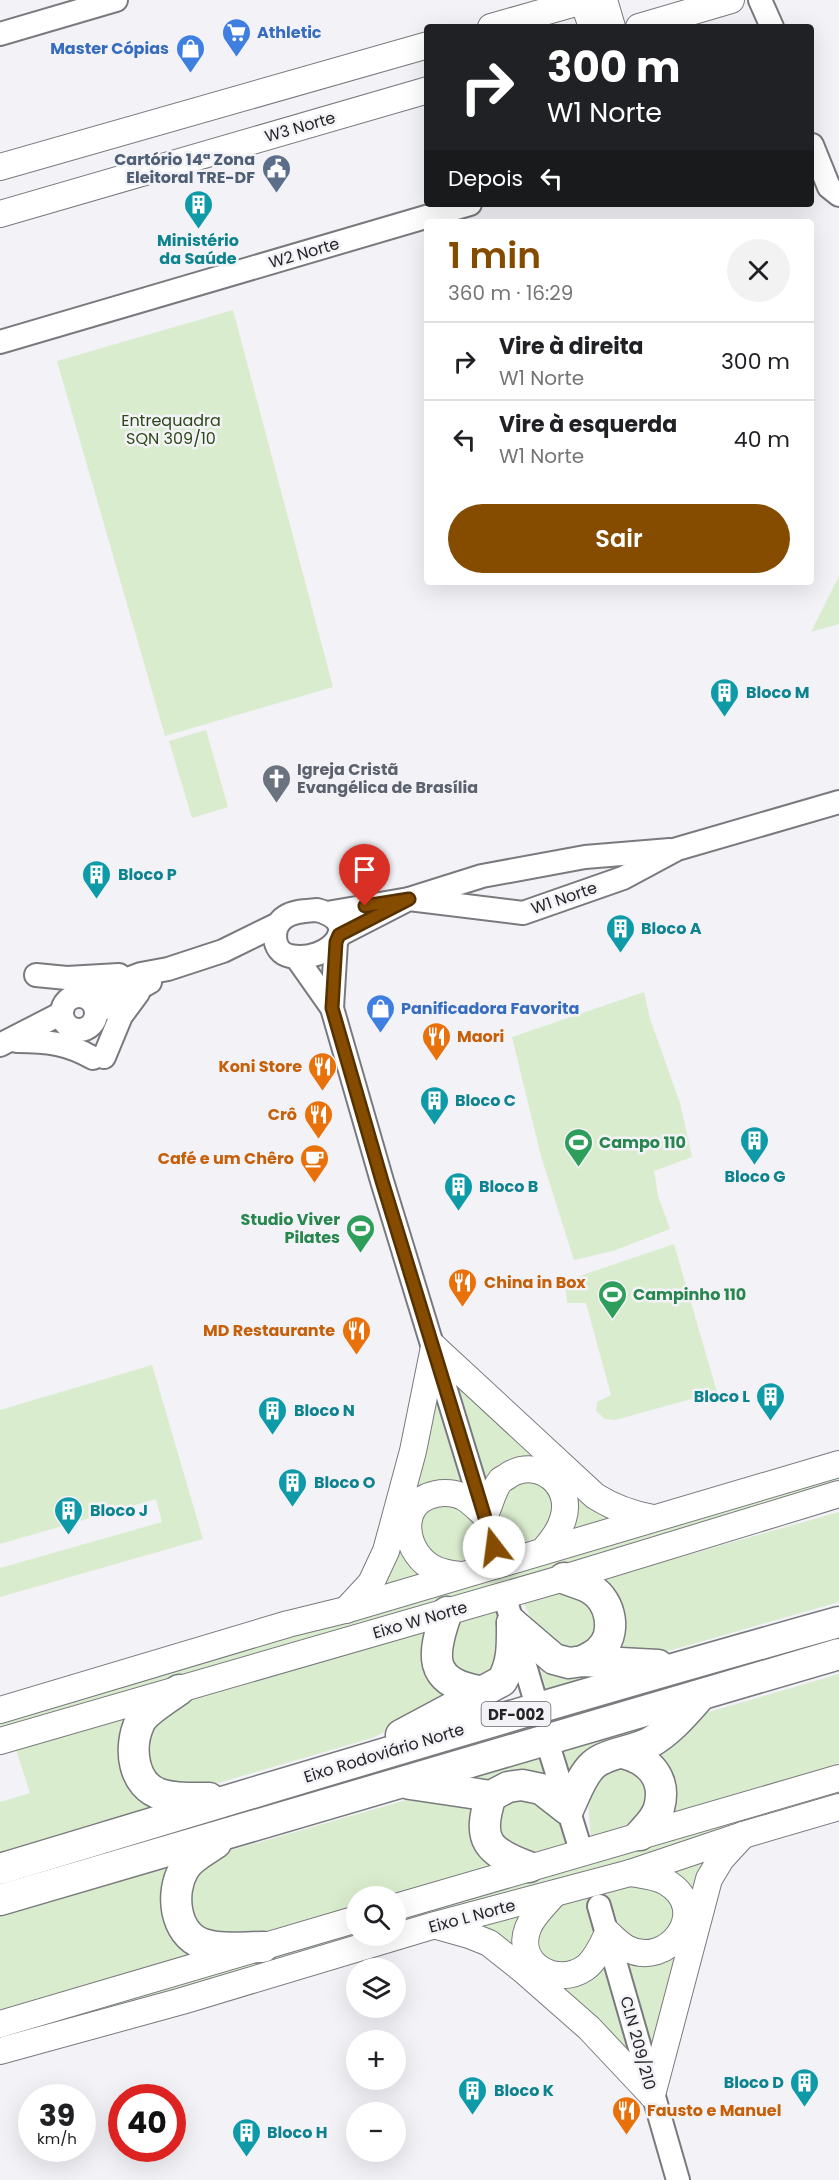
<!DOCTYPE html>
<html lang="pt">
<head>
<meta charset="utf-8">
<style>
  :root { --surface:#fff; --page:#f2f2f2; --text:#202124; --muted:#757577; --line:#e0e0e0; --accent:#854c00 }
  body { margin:0; font-family:Poppins,sans-serif; background:var(--page); color:var(--text); height:100vh; display:flex; flex-direction:column; font-size:22px; white-space:nowrap }
  * { box-sizing:border-box; margin:0 }
  p { font-size:20px; color:var(--muted) }
  .icon { flex:none; width:33px; height:33px; fill:none; stroke:currentColor; stroke-width:2; stroke-linecap:round; stroke-linejoin:round }
  .map { position:relative; flex:1; overflow:hidden }
  .details { position:absolute; left:424px; top:219px; width:390px; height:366px; display:flex; flex-direction:column; background:var(--surface); border-radius:6px; box-shadow:0 6px 24px #0002 }
  .details>* { flex:none }
  .top-card { position:absolute; left:424px; top:24px; width:390px; height:183px; border-radius:6px; box-shadow:0 6px 24px #0002; background:#202124; color:#fff; overflow:hidden }
  .fabs { position:absolute; left:346px; top:1886px; display:grid; gap:12px }
  .fabs a { display:grid; place-items:center; width:60px; height:60px; border-radius:50%; background:var(--surface); box-shadow:0 6px 24px #0002; font-size:30px }
  .speed { position:absolute; left:18px; top:2084px; display:flex; gap:12px; font-size:30px; font-weight:700; text-align:center }
  .speed>* { display:grid; place-content:center; width:78px; height:78px; border-radius:50%; background:var(--surface); box-shadow:0 6px 24px #0002; line-height:1 }
  .speed small { font-size:15px; font-weight:400 }
  .speed .limit { border:9px solid #d22; background:#fff; color:#111 }
  .pin { position:absolute; display:grid; place-items:center; width:51px; height:51px; color:#fff; margin:-62px -26px; border-radius:50% 50% 50% 0; rotate:-45deg; box-shadow:0 0 6px #0007 }
  .pin .icon { rotate:45deg }
  .me { position:absolute; width:66px; margin:-33px; rotate:345deg; stroke-linejoin:round; filter:drop-shadow(0 0 4px #0008) }
  .turn { display:flex; align-items:center; gap:21px; height:126px; padding:0 24px; font-size:27px }
  .turn .icon { width:78px; height:78px; stroke-width:2.5 }
  .turn b { display:block; font-size:42px; line-height:51px }
  .then { display:flex; align-items:center; height:57px; padding:0 24px; background:#0003; gap:12px; font-size:22px }
  .round { display:grid; place-items:center; flex:none; width:63px; height:63px; border-radius:32px; background:var(--page) }
  .head { display:flex; align-items:center; justify-content:space-between; height:102px; padding:0 24px }
  h1 { font-size:36px; font-weight:600; line-height:45px; color:var(--accent) }
  .button { display:flex; gap:12px; margin-top:auto; padding:12px 24px }
  .button a { flex:1; height:69px; border-radius:36px; background:var(--accent); color:#fff; font-size:24px; font-weight:600; line-height:69px; text-align:center }
  ul { padding:0; list-style:none }
  li { display:flex; align-items:center; gap:18px; height:78px; padding:0 24px; border-top:2px solid var(--line) }
  li div { flex:1 }
  li b { display:block; font-size:22px }
  li em { font-style:normal }
  .map>svg:first-child { display:block }
  .green { fill:#daecce }
  .lines { fill:none; stroke-linecap:round; stroke-linejoin:round }
  .secondary-casing { stroke:#797a7e; stroke-width:26 }
  .primary-casing { stroke:#797a7e; stroke-width:28 }
  .highway-casing { stroke:#797a7e; stroke-width:33 }
  .secondary { stroke:#fff; stroke-width:22 }
  .primary { stroke:#fff; stroke-width:26 }
  .highway { stroke:#fff; stroke-width:30 }
  .route-casing { stroke:#563100; stroke-width:15 }
  .route { stroke:#854c00; stroke-width:10 }
  .labels { text-anchor:middle; dominant-baseline:central; stroke-width:5; stroke-linejoin:round; paint-order:stroke }
  .shield { fill:#f2f2f7; stroke:#626265; stroke-width:1.5 }
  .shield-label { font-size:15px; font-weight:bold; fill:#252527 }
  .shop-label { font-size:16px; font-weight:bold; fill:#366cbe; stroke:#f2f2f7; text-anchor:start }
  .street-label { font-size:16px; fill:#252527; stroke:#f2f2f7 }
  .service-label { font-size:16px; font-weight:bold; fill:#4e5e75; stroke:#f2f2f7; text-anchor:end }
  .culture-label { font-size:16px; font-weight:bold; fill:#0d838f; stroke:#f2f2f7; text-anchor:start }
  .park-label { font-size:16px; fill:#2d4816; stroke:#f2f2f7 }
  .worship-label { font-size:16px; font-weight:bold; fill:#5b616d; stroke:#f2f2f7; text-anchor:start }
  .food-label { font-size:16px; font-weight:bold; fill:#c56008; stroke:#f2f2f7; text-anchor:end }
  .leisure-label { font-size:16px; font-weight:bold; fill:#27864d; stroke:#f2f2f7; text-anchor:start }
</style>
</head>
<body>
<div class="map">
<svg width="839" height="2180" viewBox="0 0 839 2180">
  <rect width="100%" height="100%" fill="#f2f2f7"/>
  <g class="green">
    <path d="M233,310l100,377 -168,49 -108,-375z"/>
    <path d="M839,576v48l-28,8z"/>
    <path d="M206,730l22,77 -36,11 -23,-77z"/>
    <path d="M644,992l6,27 30,84 12,54 -38,14 4,25 12,33 -57,22 -39,9 -33,-104 -29,-119z"/>
    <path d="M674,1244l43,148 -102,28 -10,-1 -9,-8 1,-9 14,-7 -25,-92h-19l-2,-22z"/>
    <path d="M152,1365l51,174 -203,58v-29l162,-46 -6,-23 -156,45v-134z"/>
    <path d="M455,1374l169,144 -65,22 -6,-69 -64,22z"/>
    <path d="M439,1378l35,120 -62,9 20,65 -63,24z"/>
    <path d="M839,1475v12l-839,244v-11z"/>
    <path d="M519,1477l39,14 -14,46 -37,9 -8,-36 3,-23z"/>
    <path d="M432,1503l36,4 20,45 -40,13 -12,-1 -20,-35z"/>
    <path d="M839,1512v90l-195,56 -42,-2 -10,-74z"/>
    <path d="M566,1590l19,1 19,40 -33,25 -39,-36 -9,-18z"/>
    <path d="M504,1607l4,44 -20,30 -39,-8 1,-44 18,-11z"/>
    <path d="M435,1627l26,67 -89,44 -171,50 -45,-8 -15,-38 31,-36z"/>
    <path d="M534,1647l92,25 -78,23z"/>
    <path d="M839,1674v89l-53,20 -126,35 -5,-70 40,-32z"/>
    <path d="M143,1706l-17,23 46,75 -172,50v-52l30,-9 -16,-50z"/>
    <path d="M671,1714l-96,76 -12,-44z"/>
    <path d="M547,1750l13,44 -55,-12 -59,-1z"/>
    <path d="M625,1761l30,29 -24,36 -40,11 -3,-35 4,-24z"/>
    <path d="M839,1789v10l-443,130v-11z"/>
    <path d="M431,1793l40,6 35,64 -112,33h-37v11l-124,33 -22,-3 -23,-23 1,-36 29,-24z"/>
    <path d="M543,1794l32,48 -43,14 -36,-16 5,-42z"/>
    <path d="M726,1850l-70,219 -33,-120 63,-14 -23,-62z"/>
    <path d="M185,1856l-13,22 35,74 -207,65v-107z"/>
    <path d="M656,1881l25,37 -27,27 -31,-11 -17,-42 33,-10z"/>
    <path d="M591,1897l7,42 -29,31 -29,-15 -5,-25 23,-25z"/>
    <path d="M536,1905l-10,16 22,57 58,-25 35,119 -174,-146z"/>
    <path d="M357,1929v6h17l-374,109v-11z"/>
  </g>
  <g class="lines">
    <defs>
      <g id="secondary">
        <path d="M760,0l12,27"/>
        <path d="M0,34l116,-34"/>
        <path d="M812,145l17,42 10,8"/>
        <path d="M0,342l470,-138"/>
        <path d="M317,910c49,13 11,54 -27,46 -19,-4 -19,-30 -5,-39 9,-6 21,-6 32,-7z"/>
        <path d="M327,913l82,-14 73,-23 103,-19 85,-7"/>
        <path d="M339,935l70,-36 114,14 100,-35 54,-29 162,-47"/>
        <path d="M296,957l36,51 50,173 112,366"/>
        <path d="M36,975l31,3 52,-3"/>
        <circle cx="79" cy="1013" r="17"/>
        <path d="M83,996l58,-22 27,-5 55,-18 55,-27"/>
        <path d="M332,1008l4,-66"/>
        <path d="M97,1012l53,-30"/>
        <path d="M17,1041c30,0 50,2 76,17"/>
        <path d="M0,1045l62,-32"/>
        <path d="M104,1057l17,-41 17,-23"/>
        <path d="M508,1608l26,88"/>
        <path d="M551,1754l27,87"/>
        <path d="M599,1906l79,274"/>
      </g>
      <g id="primary">
        <path d="M604,0l8,27"/>
        <path d="M583,1l9,26"/>
        <path d="M491,27l95,-27"/>
        <path d="M639,27l92,-27"/>
        <path d="M0,167l428,-122"/>
        <path d="M0,214l428,-124"/>
        <path d="M434,1347l161,149c19,12 36,18 58,22"/>
        <path d="M460,1575c-8,-1 -16,-2 -23,-5 -34,-14 -42,-68 -1,-76 8,-2 20,-1 27,3 8,4 15,12 22,18 5,-10 8,-26 16,-35 0,0 7,-4 8,-5 30,-18 65,10 54,44 -3,12 -12,23 -20,32"/>
        <path d="M346,1610l25,-27 15,-32 27,-100 21,-104"/>
        <path d="M0,1710l288,-86 57,-14 494,-146"/>
        <path d="M0,1741l564,-163 275,-84"/>
        <path d="M553,1895c-8,10 -20,20 -25,33 -14,36 28,60 57,40 11,-8 17,-23 23,-35 5,5 11,11 18,15 41,23 88,-38 40,-66 -10,-6 -25,-7 -36,-9"/>
        <path d="M396,1907l443,-129"/>
        <path d="M437,1926l32,9 20,8 34,27 66,58 63,67"/>
        <path d="M0,2024l357,-105"/>
        <path d="M0,2051l182,-50 253,-76 195,-52 113,-38 96,-28"/>
        <path d="M652,2095l57,-216 12,-20 22,-24"/>
      </g>
      <g id="highway">
        <path d="M564,1578c8,4 19,6 27,11 20,12 27,45 8,62 -4,4 -11,7 -16,10"/>
        <path d="M447,1612c-15,42 -20,70 32,79"/>
        <path d="M512,1623l42,36 15,4 14,-2 75,4"/>
        <path d="M179,1690c-10,7 -34,22 -39,32 -12,25 -8,65 23,73 15,4 31,3 46,3"/>
        <path d="M401,1735l101,-54c11,-19 10,-36 10,-58"/>
        <path d="M623,1753c27,7 44,26 36,55 -3,11 -12,19 -19,27"/>
        <path d="M410,1784l81,12 17,-9 14,-2 19,4 27,21c7,-14 13,-34 25,-45 13,-12 38,-13 56,-22 20,-11 36,-30 51,-47"/>
        <path d="M491,1796c-15,45 -3,56 38,71"/>
        <path d="M216,1843c-10,7 -26,15 -32,26 -14,23 -10,65 19,75 19,6 40,3 60,3"/>
        <path d="M0,1869c279,-84 558,-169 839,-247"/>
        <path d="M0,1900l839,-246"/>
      </g>
    </defs>
    <use href="#secondary" class="secondary-casing"/>
    <use href="#primary" class="primary-casing"/>
    <use href="#highway" class="highway-casing"/>
    <use href="#secondary" class="secondary"/>
    <use href="#primary" class="primary"/>
    <use href="#highway" class="highway"/>
  </g>
  <g class="lines">
    <defs>
      <path id="route" d="M365,906l44,-7 -70,36 -3,7 -4,66 50,173 112,366"/>
    </defs>
    <use href="#route" class="route-casing"/>
    <use href="#route" class="route"/>
  </g>
  <defs>
    <symbol id="supermarket-pin" viewBox="-11 -11 22 30"><path d="M0 17L-7.5 6A9.5 9.5 0 1 1 7.5 6Z" fill="#3f7fe0" stroke="#f2f2f7"/><path d="M-6-5.5h2.5l.6 2H6L4.5 2H-2.5L-4.4-4H-6ZM-1.5 3.2a1.3 1.3 0 1 0 .1 0ZM3 3.2a1.3 1.3 0 1 0 .1 0Z" fill="#fff"/></symbol>
    <symbol id="shop-pin" viewBox="-11 -11 22 30"><path d="M0 17L-7.5 6A9.5 9.5 0 1 1 7.5 6Z" fill="#3f7fe0" stroke="#f2f2f7"/><path d="M-5-2.5h2.3a2.7 3.5 0 0 1 5.4 0H5L5.5 6h-11ZM-1.5-2.5h3a1.5 2.3 0 0 0-3 0Z" fill="#fff"/></symbol>
    <symbol id="civic-pin" viewBox="-11 -11 22 30"><path d="M0 17L-7.5 6A9.5 9.5 0 1 1 7.5 6Z" fill="#5c6f8a" stroke="#f2f2f7"/><path d="M-.6-6.5H3V-4.5H.6V-3L4-1V1h2V6H-6V1h2V-1L-.6-3ZM-1.2 2.5V6h2.4V2.5Z" fill="#fff"/></symbol>
    <symbol id="building-pin" viewBox="-11 -11 22 30"><path d="M0 17L-7.5 6A9.5 9.5 0 1 1 7.5 6Z" fill="#0f9aa8" stroke="#f2f2f7"/><path d="M-4-6H4V6H1V3H-1V6H-4ZM-2.5-4.3h1.7v1.8h-1.7ZM.8-4.3h1.7v1.8H.8ZM-2.5-1h1.7V.8h-1.7ZM.8-1h1.7V.8H.8Z" fill="#fff"/></symbol>
    <symbol id="church-pin" viewBox="-11 -11 22 30"><path d="M0 17L-7.5 6A9.5 9.5 0 1 1 7.5 6Z" fill="#6b7280" stroke="#f2f2f7"/><path d="M-1.2-6h2.4v3.5h3.3v2.4h-3.3V6h-2.4V-.1h-3.3v-2.4h3.3Z" fill="#fff"/></symbol>
    <symbol id="restaurant-pin" viewBox="-11 -11 22 30"><path d="M0 17L-7.5 6A9.5 9.5 0 1 1 7.5 6Z" fill="#e8710a" stroke="#f2f2f7"/><path d="M-5-6h1v4h1v-4h1v4h1v-4h1v5L-1.5 .5V6h-2V.5L-5-1ZM5-6V6H3V1.5H1.5Q1.5-4 5-6Z" fill="#fff"/></symbol>
    <symbol id="stadium-pin" viewBox="-11 -11 22 30"><path d="M0 17L-7.5 6A9.5 9.5 0 1 1 7.5 6Z" fill="#2e9e5b" stroke="#f2f2f7"/><path d="M0-5a6.5 5 0 1 0 0 10a6.5 5 0 1 0 0-10ZM-3.5-1.8h7v3.6h-7Z" fill="#fff"/></symbol>
    <symbol id="cafe-pin" viewBox="-11 -11 22 30"><path d="M0 17L-7.5 6A9.5 9.5 0 1 1 7.5 6Z" fill="#e8710a" stroke="#f2f2f7"/><path d="M-5.5-4.5H6V0H3Q3 3.5 0 3.5H-2.5Q-5.5 3.5-5.5 0ZM3-3.2v2h1.7v-2ZM-6 4.5H4V6H-6Z" fill="#fff"/></symbol>
  </defs>
  <g fill-rule="evenodd">
    <use href="#supermarket-pin" x="220" y="16" width="33" height="45"/>
    <use href="#shop-pin" x="174" y="32" width="33" height="45"/>
    <use href="#civic-pin" x="260" y="152" width="33" height="45"/>
    <use href="#building-pin" x="182" y="188" width="33" height="45"/>
    <use href="#building-pin" x="708" y="676" width="33" height="45"/>
    <use href="#church-pin" x="260" y="762" width="33" height="45"/>
    <use href="#building-pin" x="80" y="858" width="33" height="45"/>
    <use href="#building-pin" x="604" y="912" width="33" height="45"/>
    <use href="#shop-pin" x="364" y="992" width="33" height="45"/>
    <use href="#restaurant-pin" x="420" y="1020" width="33" height="45"/>
    <use href="#restaurant-pin" x="306" y="1050" width="33" height="45"/>
    <use href="#building-pin" x="418" y="1084" width="33" height="45"/>
    <use href="#restaurant-pin" x="302" y="1098" width="33" height="45"/>
    <use href="#building-pin" x="738" y="1124" width="33" height="45"/>
    <use href="#stadium-pin" x="562" y="1126" width="33" height="45"/>
    <use href="#cafe-pin" x="298" y="1142" width="33" height="45"/>
    <use href="#building-pin" x="442" y="1170" width="33" height="45"/>
    <use href="#stadium-pin" x="344" y="1212" width="33" height="45"/>
    <use href="#restaurant-pin" x="446" y="1266" width="33" height="45"/>
    <use href="#stadium-pin" x="596" y="1278" width="33" height="45"/>
    <use href="#restaurant-pin" x="340" y="1314" width="33" height="45"/>
    <use href="#building-pin" x="754" y="1380" width="33" height="45"/>
    <use href="#building-pin" x="256" y="1394" width="33" height="45"/>
    <use href="#building-pin" x="276" y="1466" width="33" height="45"/>
    <use href="#building-pin" x="52" y="1494" width="33" height="45"/>
    <use href="#building-pin" x="788" y="2066" width="33" height="45"/>
    <use href="#building-pin" x="456" y="2074" width="33" height="45"/>
    <use href="#restaurant-pin" x="610" y="2094" width="33" height="45"/>
    <use href="#building-pin" x="230" y="2116" width="33" height="45"/>
  </g>
  <g class="labels">
    <rect class="shield" x="481.5" y="1702" width="69" height="24" rx="4.5"/>
    <g class="shield-label">
      <text x="516" y="1714">DF-002</text>
    </g>
    <g class="shop-label">
      <text x="257" y="32">Athletic</text>
      <text x="169" y="48" text-anchor="end">Master Cópias</text>
      <text x="401" y="1008">Panificadora Favorita</text>
    </g>
    <g class="street-label">
      <text transform="translate(300 127) rotate(-16)">W3 Norte</text>
      <text transform="translate(304 253) rotate(-16)">W2 Norte</text>
      <text transform="translate(564 898) rotate(-19)">W1 Norte</text>
      <text transform="translate(420 1620) rotate(-16)">Eixo W Norte</text>
      <text transform="translate(384 1753) rotate(-17)">Eixo Rodoviário Norte</text>
      <text transform="translate(472 1916) rotate(-15)">Eixo L Norte</text>
      <text transform="translate(638 2043) rotate(75)">CLN 209/210</text>
    </g>
    <g class="service-label">
      <text x="255" y="159">Cartório 14ª Zona<tspan x="255" dy="18">Eleitoral TRE-DF</tspan></text>
    </g>
    <g class="culture-label">
      <text x="198" y="240" text-anchor="middle">Ministério<tspan x="198" dy="18">da Saúde</tspan></text>
      <text x="746" y="692">Bloco M</text>
      <text x="118" y="874">Bloco P</text>
      <text x="641" y="928">Bloco A</text>
      <text x="455" y="1100">Bloco C</text>
      <text x="755" y="1176" text-anchor="middle">Bloco G</text>
      <text x="479" y="1186">Bloco B</text>
      <text x="750" y="1396" text-anchor="end">Bloco L</text>
      <text x="294" y="1410">Bloco N</text>
      <text x="314" y="1482">Bloco O</text>
      <text x="90" y="1510">Bloco J</text>
      <text x="784" y="2082" text-anchor="end">Bloco D</text>
      <text x="494" y="2090">Bloco K</text>
      <text x="267" y="2132">Bloco H</text>
    </g>
    <g class="park-label">
      <text x="171" y="420">Entrequadra<tspan x="171" dy="18">SQN 309/10</tspan></text>
    </g>
    <g class="worship-label">
      <text x="297" y="769">Igreja Cristã<tspan x="297" dy="18">Evangélica de Brasília</tspan></text>
    </g>
    <g class="food-label">
      <text x="457" y="1036" text-anchor="start">Maori</text>
      <text x="302" y="1066">Koni Store</text>
      <text x="297" y="1114">Crô</text>
      <text x="294" y="1158">Café e um Chêro</text>
      <text x="484" y="1282" text-anchor="start">China in Box</text>
      <text x="335" y="1330">MD Restaurante</text>
      <text x="647" y="2110" text-anchor="start">Fausto e Manuel</text>
    </g>
    <g class="leisure-label">
      <text x="599" y="1142">Campo 110</text>
      <text x="340" y="1219" text-anchor="end">Studio Viver<tspan x="340" dy="18">Pilates</tspan></text>
      <text x="633" y="1294">Campinho 110</text>
    </g>
  </g>
</svg>
<div class="fabs">
<a><svg class="icon" aria-label="search" viewBox="0 0 24 24"><circle cx="10" cy="10" r="6"/><path d="M15 15l6 6"/></svg></a>
<a><svg class="icon" aria-label="layers" viewBox="0 0 24 24"><path d="M12 4l9 5-9 5-9-5zM3 14l9 5 9-5"/></svg></a>
<a>+</a>
<a>−</a>
</div>
<div class="speed"><div>39<small>km/h</small></div><div class="limit">40</div></div>
<div class="pin" style="left:365px;top:906px;background:#d93025"><svg class="icon" aria-label="arrive" viewBox="0 0 24 24"><path d="M6 21V4h12l-3 4 3 4H6"/></svg></div>
<svg class="me" style="left:494px;top:1547px" viewBox="-20 -20 40 40"><circle r="19" fill="#fff"/><path d="M0-13L10 11 0 6-10 11z" fill="#854c00"/></svg>
<div class="top-card">
<div class="turn"><svg class="icon" aria-label="right" viewBox="0 0 24 24"><path d="M7 20v-9h11M14 6l5 5-5 5"/></svg><div><b>300 m</b>W1 Norte</div></div>
<div class="then">Depois<svg class="icon" aria-label="left" viewBox="0 0 24 24"><path d="M17 20v-9H6M10 6l-5 5 5 5"/></svg></div>
</div>
<section class="details">
<div class="head"><div><h1>1 min</h1><p>360 m · 16:29</p></div><a class="round"><svg class="icon" aria-label="close" viewBox="0 0 24 24"><path d="M6 6l12 12M18 6L6 18"/></svg></a></div>
<ul>
<li><svg class="icon" aria-label="right" viewBox="0 0 24 24"><path d="M7 20v-9h11M14 6l5 5-5 5"/></svg><div><b>Vire à direita</b><p>W1 Norte</p></div><em>300 m</em></li>
<li><svg class="icon" aria-label="left" viewBox="0 0 24 24"><path d="M17 20v-9H6M10 6l-5 5 5 5"/></svg><div><b>Vire à esquerda</b><p>W1 Norte</p></div><em>40 m</em></li>
</ul>
<div class="button"><a>Sair</a></div>
</section>
</div>
</body>
</html>
